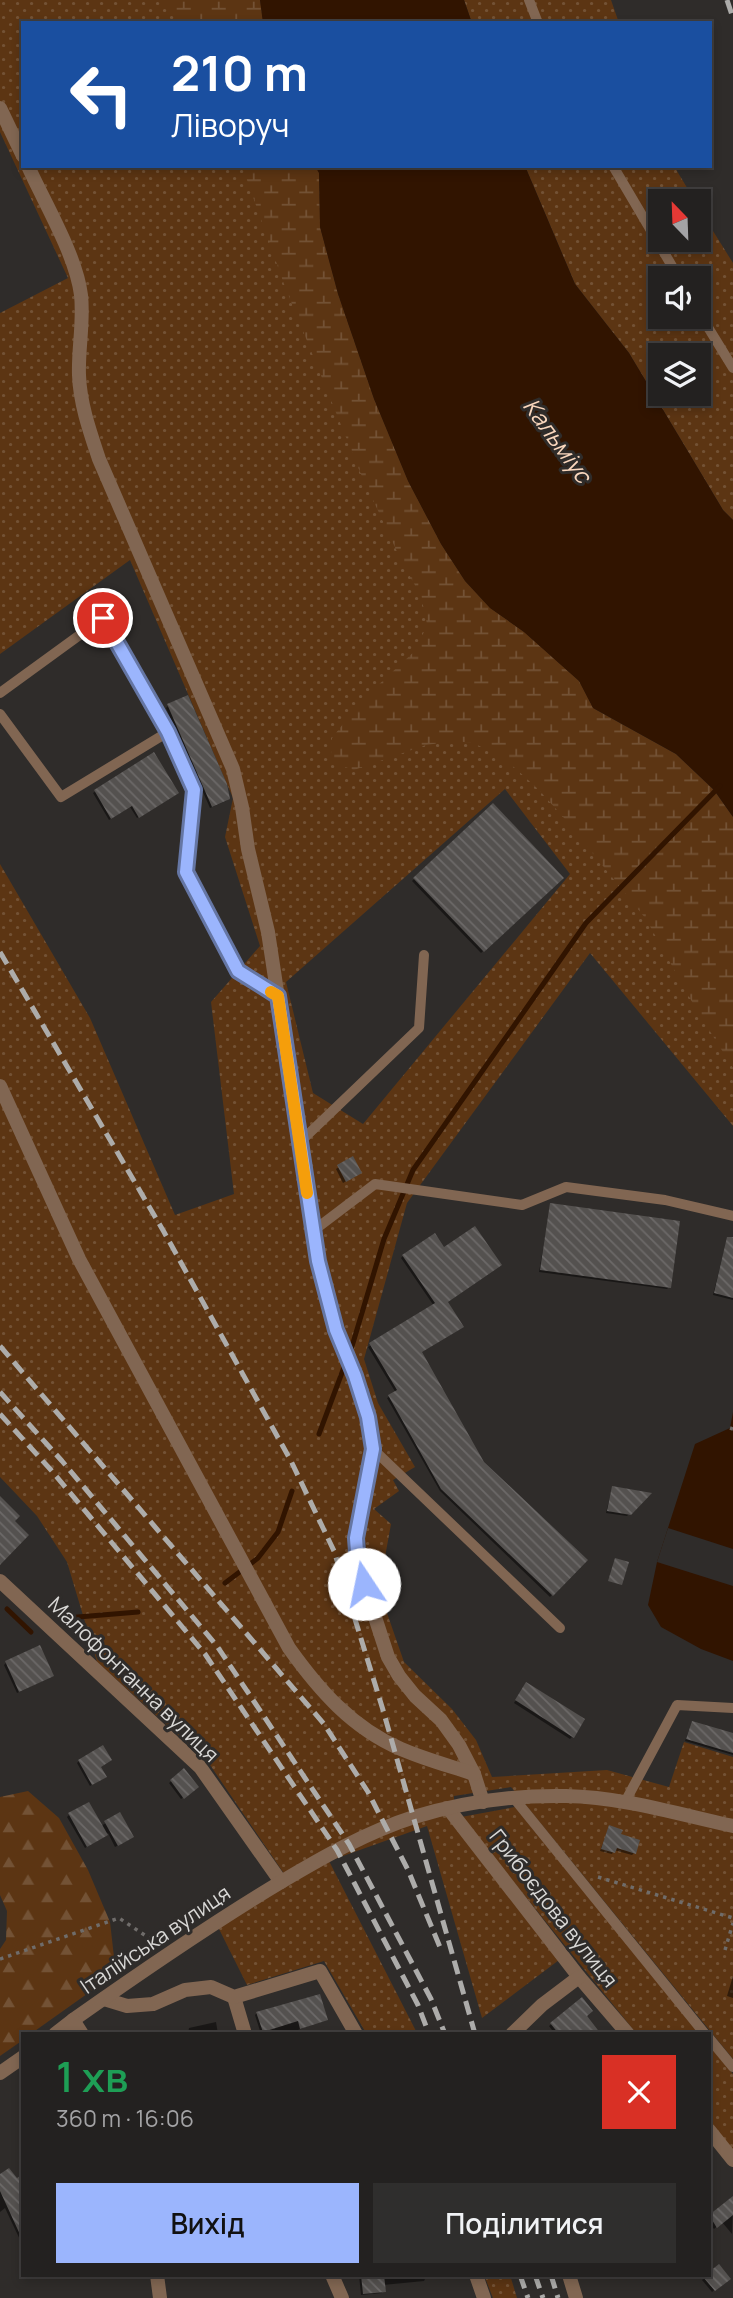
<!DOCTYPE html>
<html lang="uk">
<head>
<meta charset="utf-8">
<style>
  :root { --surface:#232120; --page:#2f2e2d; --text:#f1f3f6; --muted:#a3a3a5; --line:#403e3e; --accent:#9bb5fd }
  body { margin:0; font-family:Manrope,sans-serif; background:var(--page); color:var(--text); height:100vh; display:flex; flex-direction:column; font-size:26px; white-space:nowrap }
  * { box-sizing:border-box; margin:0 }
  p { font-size:23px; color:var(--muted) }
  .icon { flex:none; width:38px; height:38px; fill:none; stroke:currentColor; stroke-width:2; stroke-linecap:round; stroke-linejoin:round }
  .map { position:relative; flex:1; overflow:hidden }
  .drawer { position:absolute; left:21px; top:2032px; width:690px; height:245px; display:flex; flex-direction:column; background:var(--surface); border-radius:0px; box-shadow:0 4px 10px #0003,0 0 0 2px var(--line) }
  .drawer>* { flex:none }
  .banner { position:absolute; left:21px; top:21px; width:691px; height:147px; border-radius:0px; box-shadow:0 4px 10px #0003,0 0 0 2px var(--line); background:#1a4fa0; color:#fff; overflow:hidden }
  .needle { width:46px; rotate:337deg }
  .buttons { position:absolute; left:648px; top:189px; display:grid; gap:14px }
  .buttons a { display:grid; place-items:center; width:63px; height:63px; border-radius:0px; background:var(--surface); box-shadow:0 4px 10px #0003,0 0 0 2px var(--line); font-size:35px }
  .pin { position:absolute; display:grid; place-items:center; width:60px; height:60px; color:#fff; margin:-30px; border:4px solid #fff; border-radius:50%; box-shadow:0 2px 7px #0007 }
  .me { position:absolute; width:77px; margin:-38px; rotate:349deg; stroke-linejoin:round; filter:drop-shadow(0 0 5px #0008) }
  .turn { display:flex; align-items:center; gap:24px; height:147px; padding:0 35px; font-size:32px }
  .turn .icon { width:91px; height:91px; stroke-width:2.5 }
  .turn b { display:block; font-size:49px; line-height:60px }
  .round { display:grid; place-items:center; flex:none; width:74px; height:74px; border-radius:0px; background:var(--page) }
  .overview { display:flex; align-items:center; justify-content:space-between; height:119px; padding:0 35px }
  h1 { font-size:42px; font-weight:600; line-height:52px; color:#1e9e55 }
  .action { display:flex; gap:14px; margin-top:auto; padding:14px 35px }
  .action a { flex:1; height:80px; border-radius:0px; background:var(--accent); color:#111; font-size:28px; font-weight:600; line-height:80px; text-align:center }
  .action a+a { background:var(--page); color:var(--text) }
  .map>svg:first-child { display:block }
  .grass { fill:url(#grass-dots); fill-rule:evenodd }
  .forest { fill:url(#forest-firs) }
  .wetland { fill:url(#wetland-marsh) }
  .water { fill:#311400 }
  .pier { fill:#2f2c2a }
  .shadow { fill:#0007 }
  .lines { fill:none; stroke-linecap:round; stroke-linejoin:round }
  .stream { stroke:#311400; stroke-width:5 }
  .building { fill:url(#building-back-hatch) }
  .path { stroke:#6f6c6a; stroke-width:3.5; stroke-dasharray:3.5 5; stroke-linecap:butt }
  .service { stroke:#816652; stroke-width:10 }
  .minor { stroke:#816652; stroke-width:14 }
  .tertiary { stroke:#816652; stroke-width:14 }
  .rail { stroke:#adacaa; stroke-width:5; stroke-dasharray:14 7; stroke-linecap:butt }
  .route-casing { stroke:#6576a4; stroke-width:18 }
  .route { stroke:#9bb5fd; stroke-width:12 }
  .slow { stroke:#f59e0b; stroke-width:12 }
  .labels { text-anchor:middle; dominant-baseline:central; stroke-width:6; stroke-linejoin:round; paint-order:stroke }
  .street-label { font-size:21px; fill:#d9d8d6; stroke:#2f2c2a }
  .water-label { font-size:23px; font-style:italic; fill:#fad7bd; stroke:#2f2c2a }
</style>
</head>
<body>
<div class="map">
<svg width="733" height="2298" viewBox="0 0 733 2298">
  <defs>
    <pattern id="grass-dots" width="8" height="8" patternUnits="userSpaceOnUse" patternTransform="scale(1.75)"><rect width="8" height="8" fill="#5c3513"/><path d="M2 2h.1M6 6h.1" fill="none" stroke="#735235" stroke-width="1.8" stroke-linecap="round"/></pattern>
    <pattern id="forest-firs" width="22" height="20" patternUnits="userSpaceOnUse" patternTransform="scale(1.75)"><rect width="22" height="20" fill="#5c3513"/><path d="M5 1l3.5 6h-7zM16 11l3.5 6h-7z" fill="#735235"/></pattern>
    <pattern id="wetland-marsh" width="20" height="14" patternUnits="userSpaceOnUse" patternTransform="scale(1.75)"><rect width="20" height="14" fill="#5c3513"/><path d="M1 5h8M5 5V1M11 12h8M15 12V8" fill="none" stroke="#735235"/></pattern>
    <pattern id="building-back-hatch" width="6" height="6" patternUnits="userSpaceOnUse" patternTransform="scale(1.75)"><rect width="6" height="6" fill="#54514f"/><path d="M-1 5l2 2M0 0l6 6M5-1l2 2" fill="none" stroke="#6c6968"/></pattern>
  </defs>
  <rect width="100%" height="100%" fill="#2f2c2a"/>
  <g class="grass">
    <path d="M0,0h260l3,23h-240v143h292l4,7 1,54 18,67 36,105 34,82 33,63 24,37 25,27 34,24 55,49 14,27 140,109v309l-143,-173 -183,250 -43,156 14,44 37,64 -22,13 6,11 -25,18 17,15 -12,66 25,72 48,47 24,31 16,37 115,-7 62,17 15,-45 49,15v302l-222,-272 -57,9 -1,25 110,136 -81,61 -55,-192 -98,35 88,172h-51l-42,-72 -77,24 -30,-60 72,-44 -81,-119 -111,-100 -30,-100 -30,-46 -37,-39v-613l90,154 85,197 59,-21 -23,-192 49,-56 -35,-109 8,-39 -103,-238 -130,94v-341l68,-35 -68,-146zM505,789l65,85 -207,250 -50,-31 -27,-111z"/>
    <path d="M464,0h147l8,23h-147z"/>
    <path d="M525,166h149l21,35h-35v39h38v-33l35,56v257l-10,-10 -94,-157 -54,-69zM660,278h38v39h-38zM660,355h38v39h-38z"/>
    <path d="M515,1807l185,226h-64l-175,-216z"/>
    <path d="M709,2044l24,30v81l-24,-31z"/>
    <path d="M484,2275h26l7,23h-24z"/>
  </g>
  <path class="forest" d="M28,1791l31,27 29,52 22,52 4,35 -13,27 -69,49 -9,1v6l-23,16v-107l6,-9 1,-29 -7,-16v-98z"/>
  <g class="wetland">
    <path d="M165,0h95l3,23h-85z"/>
    <path d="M242,166h73l4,7 1,54 18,67 36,105 34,82 33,63 24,37 25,27 34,24 55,49 14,27 83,46 38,36 19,27v251l-37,-59 -50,-90 -82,-101 -25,-28 -24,-22 -21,-15 -21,-10 -18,-2 -29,4 -72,25 -15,-5 -8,-11 1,-16 30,-38 55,-51 10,-25 -6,-28 -20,-36 -41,-88 -76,-188z"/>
  </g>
  <g class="water">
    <path d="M260,0h204l8,23h-209z"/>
    <path d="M315,166h210l50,118 54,69 94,157 10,10v297l-19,-27 -38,-36 -83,-46 -14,-27 -55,-49 -34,-24 -25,-27 -24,-37 -33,-63 -34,-82 -36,-105 -18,-67 -1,-54z"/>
    <path d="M733,1412v249l-32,-12 -40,-22 -13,-22 9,-43 38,-118 35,-16z"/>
  </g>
  <path class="pier" d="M668,1528l65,21v37l-76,-24z"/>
  <g class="shadow">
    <path d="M168,706l60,93 -2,2 -16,7 -44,-100z"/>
    <path d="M153,755l22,40 -38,23 -7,-11 -21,13 -16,-27z"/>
    <path d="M493,805l68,73 -80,75 -69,-72z"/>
    <path d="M352,1158l6,16 -15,9 -7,-14z"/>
    <path d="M551,1204l118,83 -2,2 -128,-17z"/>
    <path d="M727,1239l6,2v59l-20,-5z"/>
    <path d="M403,1256l44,46 -27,51 63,110 102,97 -35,37 -110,-106 -53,-93 9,-5 -28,-46 66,-41 -33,-48z"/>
    <path d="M612,1488l36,6 -21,22 -21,-3z"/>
    <path d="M6,1663l44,14 -33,16 -13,-28z"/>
    <path d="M525,1686l47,51 -2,2 -56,-36z"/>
    <path d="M692,1722l41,13v20l-48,-14z"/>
    <path d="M79,1761l20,6 3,11 -12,8 -13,-23z"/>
    <path d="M184,1771l13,16 -16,12 -12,-16z"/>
    <path d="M69,1815l32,11 18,-11 11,24 -15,8 -7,-14 -23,15 -18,-31z"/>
    <path d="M609,1827l25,26 -2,2 -18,-5 -2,4 -12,-3z"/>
    <path d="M733,1976v22l-6,-2z"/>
    <path d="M582,2000l3,16 14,18h-44l-6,-8z"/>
    <path d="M257,2013l69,6 -28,11 2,4h-39l-6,-19z"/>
    <path d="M216,2022l2,12h-30l1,-6z"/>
    <path d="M0,2176l16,5 7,-5v70l-18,-38 -5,4z"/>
    <path d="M730,2200l3,4 -1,30 -10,-12 -8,7 -5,-7v-5z"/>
    <path d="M719,2267l10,11 -17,14 -10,-12z"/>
    <path d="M180,2275h16l-15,4z"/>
    <path d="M359,2275h79l-12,2 -2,4 -41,4 -1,8 -21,2z"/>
  </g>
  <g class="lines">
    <g class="stream">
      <path d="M350,1353l34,-114 29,-69 173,-247 134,-137"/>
      <path d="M319,1434l27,-72"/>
      <path d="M225,1583l33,-25 20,-26 14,-41"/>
      <path d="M7,1609l24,23"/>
      <path d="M66,1618l72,-6"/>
    </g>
  </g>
  <g class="building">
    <path d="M188,695l39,89 3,15 -18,8 -45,-103z"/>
    <path d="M154,752l25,41 -40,25 -7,-12 -21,13 -17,-29z"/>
    <path d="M493,803l71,75 -80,74 -71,-74z"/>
    <path d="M353,1156l9,17 -16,9 -9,-17z"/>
    <path d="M550,1203l130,18 -9,67 -131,-18z"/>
    <path d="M475,1226l27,39 -54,37 16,25 -42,25 62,110 104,98 -35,36 -112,-107 -53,-94 9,-5 -28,-47 66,-40 -33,-48 33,-22 9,14z"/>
    <path d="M727,1237h6v61l-19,-5z"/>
    <path d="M612,1486l40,7 -21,22 -24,-4z"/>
    <path d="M0,1496l20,20 -5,5 14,14 -29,30z"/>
    <path d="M615,1558l14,4 -7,23 -14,-4z"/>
    <path d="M40,1645l14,31 -35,16 -14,-31z"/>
    <path d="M526,1682l59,37 -11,19 -59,-38z"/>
    <path d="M692,1721l41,12v20l-47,-14z"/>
    <path d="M103,1745l9,15 -11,7 6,10 -15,8 -14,-25z"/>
    <path d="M184,1768l15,19 -15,12 -14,-19z"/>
    <path d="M89,1802l19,33 -21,12 -19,-34z"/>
    <path d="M120,1812l14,25 -16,9 -14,-25z"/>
    <path d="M609,1825l14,5 -2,4 19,6 -4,14 -19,-6 -2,5 -14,-4z"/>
    <path d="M320,1994l8,26 -28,9 -2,-8 -35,11 -7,-20z"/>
    <path d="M582,1997l11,14 -6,5 14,18h-42l-9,-11z"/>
    <path d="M9,2168l8,10 6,-4v67l-23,-50v-17z"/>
    <path d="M733,2196v19l-16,13 -8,-13z"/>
    <path d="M719,2264l12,15 -16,12 -12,-14 6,-2v-3z"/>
    <path d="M361,2275h23l2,17 -23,2z"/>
  </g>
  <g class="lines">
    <g class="path">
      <path d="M730,1428l3,1"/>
      <path d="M598,1877l135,41"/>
      <path d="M725,1950l8,-27"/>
      <path d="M0,1959l119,-41 39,26"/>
    </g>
    <g class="service">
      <path d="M529,0l9,23"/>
      <path d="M613,166l66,112"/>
      <path d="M698,311l35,57"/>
      <path d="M0,693l103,-75 65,114 26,58 -9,82 53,99 40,25"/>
      <path d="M0,714l61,83 107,-65"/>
      <path d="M300,1142l119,-114 5,-73"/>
      <path d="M313,1231l62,-47 147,21 44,-18 99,13 68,16"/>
      <path d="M373,1449l187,179"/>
      <path d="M513,1797l192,237"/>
      <path d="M625,1802l52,-97 56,3"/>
      <path d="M709,2038l24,29"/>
    </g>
    <g class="minor">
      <path d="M0,108l23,48"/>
      <path d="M28,166c17,38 48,89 53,129 3,27 -3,54 -2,80 1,29 11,57 20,84l134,310 9,38 6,42 20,83 50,329 18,69 19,46 12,41 6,32 -17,89 2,27 30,92 11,19 16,20 26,24 18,25 15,29 9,28"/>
      <path d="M0,1086l79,173 210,389c30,42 63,80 112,101 23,10 49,17 73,25"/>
      <path d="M0,1581l200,186 81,115"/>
      <path d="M448,1808l131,169 49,57"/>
      <path d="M234,1997l11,37"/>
      <path d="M104,1999l23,7 26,-2 32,-14 26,-3 23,10 86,-26 36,63"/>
      <path d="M73,2020c68,-48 136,-95 208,-138 42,-25 86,-50 133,-65 49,-15 101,-22 152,-21 56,1 112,18 167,30"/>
      <path d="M512,2034l30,-29 37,-28"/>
      <path d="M709,2130l24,30"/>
      <path d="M332,2275l10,23"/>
      <path d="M476,2275l8,23"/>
      <path d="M569,2275l7,23"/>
    </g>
    <g class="tertiary">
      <path d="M55,2034l18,-14 9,14"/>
      <path d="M0,2073l23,-16"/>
      <path d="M157,2275l3,23"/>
    </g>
    <g class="rail">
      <path d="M727,0l6,18"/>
      <path d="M0,952l164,280 127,229 43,90 49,159 92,324"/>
      <path d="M0,1346l324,378 44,68 40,78 34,82"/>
      <path d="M0,1392l62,69 155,185 132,198 82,155 14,35"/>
      <path d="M0,1414l51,56 154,184 132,196 81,155 11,29"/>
      <path d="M520,2275l8,23"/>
      <path d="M535,2275l8,23"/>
      <path d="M551,2275l7,23"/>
    </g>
  </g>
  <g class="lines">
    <defs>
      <path id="route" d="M103,618l65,114 26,58 -8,82 52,99 40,25 40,265 18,69 19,46 13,41 5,32 -17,89 2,27 6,19"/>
    </defs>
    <use href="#route" class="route-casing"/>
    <use href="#route" class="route"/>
    <path class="slow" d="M271,992l7,4 29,197"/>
  </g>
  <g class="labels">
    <g class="street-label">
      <text transform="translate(134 1679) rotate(44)">Малофонтанна вулиця</text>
      <text transform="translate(554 1908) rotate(52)">Грибоєдова вулиця</text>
      <text transform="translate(155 1939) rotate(-34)">Італійська вулиця</text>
    </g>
    <g class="water-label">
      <text transform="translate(558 440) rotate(54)">Кальміус</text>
    </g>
  </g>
</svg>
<div class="buttons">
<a><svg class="needle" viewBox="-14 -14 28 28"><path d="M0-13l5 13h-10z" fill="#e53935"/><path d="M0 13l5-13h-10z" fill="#a3a3a5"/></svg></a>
<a><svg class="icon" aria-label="sound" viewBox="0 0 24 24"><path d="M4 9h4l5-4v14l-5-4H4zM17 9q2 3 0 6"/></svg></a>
<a><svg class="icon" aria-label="layers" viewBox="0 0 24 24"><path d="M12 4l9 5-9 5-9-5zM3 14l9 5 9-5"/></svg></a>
</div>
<div class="pin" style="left:103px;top:618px;background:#d93025"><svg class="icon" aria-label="arrive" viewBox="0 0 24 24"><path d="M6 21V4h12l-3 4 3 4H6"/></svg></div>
<svg class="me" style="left:364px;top:1584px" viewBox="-20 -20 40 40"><circle r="19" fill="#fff"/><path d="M0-13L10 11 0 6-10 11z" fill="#9bb5fd"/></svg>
<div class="banner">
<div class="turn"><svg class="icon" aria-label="left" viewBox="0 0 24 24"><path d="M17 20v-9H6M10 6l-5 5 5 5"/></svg><div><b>210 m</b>Ліворуч</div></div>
</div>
<section class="drawer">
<div class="overview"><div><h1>1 хв</h1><p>360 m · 16:06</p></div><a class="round" style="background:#d93025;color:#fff"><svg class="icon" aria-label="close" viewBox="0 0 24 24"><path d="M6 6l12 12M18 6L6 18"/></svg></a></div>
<div class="action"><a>Вихід</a><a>Поділитися</a></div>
</section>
</div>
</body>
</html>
